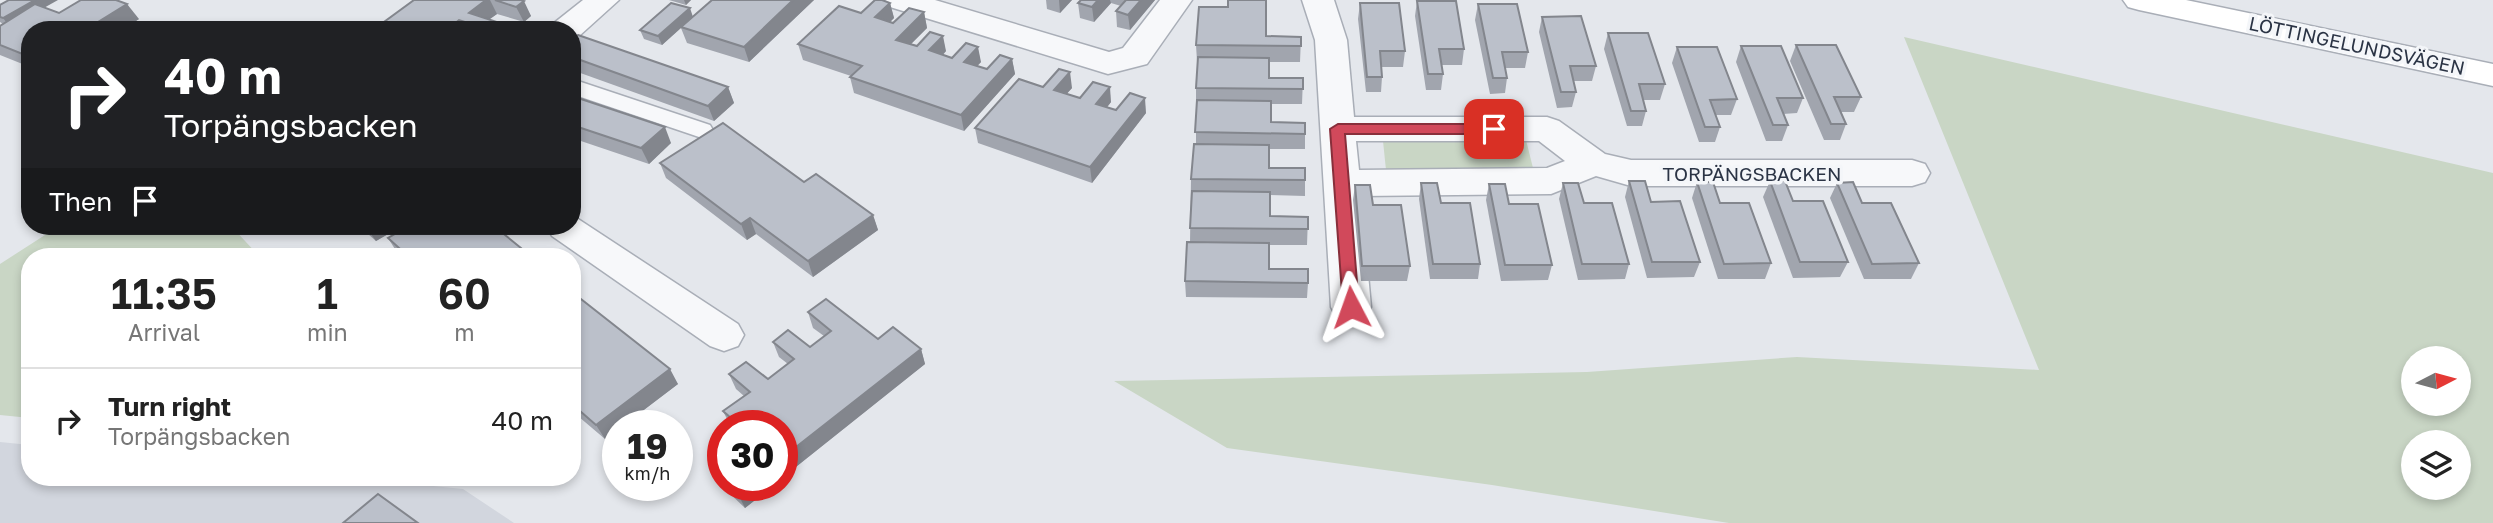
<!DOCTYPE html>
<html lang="en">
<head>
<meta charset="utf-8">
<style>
  :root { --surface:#fff; --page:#f6f6f6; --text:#222; --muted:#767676; --line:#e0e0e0 }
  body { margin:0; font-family:"Golos Text",sans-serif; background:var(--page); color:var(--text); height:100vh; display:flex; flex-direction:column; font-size:26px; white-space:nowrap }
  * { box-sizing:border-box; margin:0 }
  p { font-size:23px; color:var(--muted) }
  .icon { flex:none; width:38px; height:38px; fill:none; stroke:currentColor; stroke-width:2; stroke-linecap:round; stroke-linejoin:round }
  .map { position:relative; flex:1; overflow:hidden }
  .side { position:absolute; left:21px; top:248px; width:560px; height:238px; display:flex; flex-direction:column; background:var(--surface); border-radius:28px; box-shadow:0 4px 10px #0003 }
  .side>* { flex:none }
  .top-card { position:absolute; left:21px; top:21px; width:560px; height:214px; border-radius:28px; box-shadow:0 4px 10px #0003; background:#202124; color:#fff; overflow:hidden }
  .needle { width:46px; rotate:84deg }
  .buttons { position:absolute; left:2401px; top:346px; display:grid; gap:14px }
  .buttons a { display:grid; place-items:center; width:70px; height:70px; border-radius:50%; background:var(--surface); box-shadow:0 4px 10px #0003; font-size:35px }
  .speed { position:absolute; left:602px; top:410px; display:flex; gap:14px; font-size:35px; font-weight:700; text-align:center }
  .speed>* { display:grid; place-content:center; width:91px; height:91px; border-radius:50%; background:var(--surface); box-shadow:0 4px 10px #0003; line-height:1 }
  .speed small { font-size:18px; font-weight:400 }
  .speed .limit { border:10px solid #d22; background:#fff; color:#111 }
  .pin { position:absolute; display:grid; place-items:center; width:60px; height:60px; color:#fff; margin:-30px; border-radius:14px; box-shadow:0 4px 10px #0006 }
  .me { position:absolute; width:77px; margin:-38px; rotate:356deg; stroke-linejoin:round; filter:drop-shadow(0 0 5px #0008) }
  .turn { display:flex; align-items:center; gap:24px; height:147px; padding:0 28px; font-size:32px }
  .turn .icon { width:91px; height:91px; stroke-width:2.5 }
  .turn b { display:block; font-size:49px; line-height:60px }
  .then { display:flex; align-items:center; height:66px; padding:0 28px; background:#0003; gap:14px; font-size:26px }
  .eta { display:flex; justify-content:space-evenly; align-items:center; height:119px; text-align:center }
  .eta b { font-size:42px; font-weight:600; line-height:49px }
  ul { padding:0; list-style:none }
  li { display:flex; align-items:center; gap:21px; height:105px; padding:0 28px; border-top:2px solid var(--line) }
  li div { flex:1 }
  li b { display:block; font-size:26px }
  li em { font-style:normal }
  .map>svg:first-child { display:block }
  .built { fill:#d2d6de }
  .green { fill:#c9d6c5; fill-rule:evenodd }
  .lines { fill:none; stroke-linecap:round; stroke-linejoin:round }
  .lane-casing { stroke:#a9aeb7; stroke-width:3 }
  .street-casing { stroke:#a9aeb7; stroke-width:3 }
  .secondary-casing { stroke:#a9aeb7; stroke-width:3 }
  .lane { fill:#f7f8fa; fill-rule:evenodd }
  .street { fill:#f7f8fa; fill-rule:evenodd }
  .secondary { fill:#fff; fill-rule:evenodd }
  .wall { fill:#a1a5ae }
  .shaded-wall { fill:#83868d }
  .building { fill:#bbc0ca; stroke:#83868d; stroke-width:2 }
  .route { fill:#d1495b; stroke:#882f3b; stroke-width:2 }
  .labels { text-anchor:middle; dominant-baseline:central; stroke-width:7; stroke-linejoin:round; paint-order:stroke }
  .street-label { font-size:19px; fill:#2b3445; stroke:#f4f6f9 }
</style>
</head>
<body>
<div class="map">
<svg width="2493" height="523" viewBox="0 0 2493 523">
  <rect width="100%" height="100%" fill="#e4e7ec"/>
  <path class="built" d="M0,442l30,3v33h323l110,11 51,34h-514z"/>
  <g class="green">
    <path d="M1904,37l589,136v350h-764l-237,-38 -265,-37 -113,-67 473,-9 210,-15 242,13zM2413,359h46v45h-46zM2413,443h46v45h-46z"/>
    <path d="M1526,140l7,28 -147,2 -3,-29z"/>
    <path d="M59,226h172l29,31h-230v161l-30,-3v-151z"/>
  </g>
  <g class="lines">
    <defs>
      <path id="lane" d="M572,79l138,46 3,5 -3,5 -8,3 -130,-44z"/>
      <g id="street">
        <path d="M583,0h36l-41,37 -6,2v-9h-22l4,-7z"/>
        <path d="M885,0h50l174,52 14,-4 37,-48h32l-45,64 -39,10 -218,-67z"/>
        <path d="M1302,0h32l13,40 7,77h193l12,4 46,33 26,6h281l13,4 5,9 -5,9 -13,4h-281l-35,-10 -45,18 -190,2 10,111 -6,11 -14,4 -14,-4 -6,-11 -16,-267zM1356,141h183l26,20 -18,7 -188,2z"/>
        <path d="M572,215l166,109 6,11 -6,11 -14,5 -14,-5 -158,-110 -6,-10h26z"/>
      </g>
      <path id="secondary" d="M2123,0h63l307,64v22l-354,-76 -11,-3z"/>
    </defs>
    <use href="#lane" class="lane-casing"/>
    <use href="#street" class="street-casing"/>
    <use href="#secondary" class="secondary-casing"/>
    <use href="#lane" class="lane"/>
    <use href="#street" class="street"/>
    <use href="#secondary" class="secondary"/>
  </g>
  <g class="wall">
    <path d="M414,0h107l10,16 -7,6 -27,-8 -8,5 8,3 4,8h-128z"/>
    <path d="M669,0h22l-5,5z"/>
    <path d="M712,0h102l-65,62 -62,-19 -6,-15 -19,17 -18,-6 -4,-9 53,-13z"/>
    <path d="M1046,0h26l-12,13 -13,-4z"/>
    <path d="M1081,0h74l-25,30 -13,-3 -1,-16 5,-5 -10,-3 -17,19 -14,-4 -2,-15z"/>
    <path d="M1417,1l47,48 -2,16h-21l2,9 -2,16h-15l-11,-74z"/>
    <path d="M890,3l4,15 -4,4 3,1 31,-11 3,16 -16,16 35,7 -3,4 9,3 29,4 -4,4 10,3 25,-10 3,15 -51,57 -110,-38 -4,-16 1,-1 -48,-16 -5,-16 63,-31z"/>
    <path d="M1360,3l45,48 -2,16h-22l1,10 -1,15h-15l-8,-73z"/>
    <path d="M1478,4l50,48 -3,16h-20l2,10 -2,15 -15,1 -15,-74z"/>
    <path d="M0,5l44,3 15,5 80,6 -17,11h-92v37l-30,-12v-29l3,-2 -3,-2z"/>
    <path d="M1542,17l54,49 -4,15h-19l3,11 -4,15 -15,1 -18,-76z"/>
    <path d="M1608,33l57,51 -5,16h-17l3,11 -4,15h-15l-23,-77z"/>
    <path d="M1266,36l35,1 -1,25h-31v16h34l-1,26h-31v18l34,12v15h-36v19h36v28l-35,-1v21l38,1 -1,28h-38v24l39,14 -1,15 -121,-1 -1,-16 5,-39 1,-63 5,-35v-56l2,-27h-1l-1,-16z"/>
    <path d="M572,39l156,48 6,16 -20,18 -142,-51z"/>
    <path d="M1796,45l65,52 -7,15h-13l5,12 -6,16h-16l-34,-79z"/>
    <path d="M1741,46l62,52 -6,15 -14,1 5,11 -6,16h-16l-30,-79z"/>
    <path d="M1677,47l60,52 -6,16h-15l4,12 -5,15h-16l-27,-79z"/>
    <path d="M1043,87l29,1 -6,6 14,4 31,4 -4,5 9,3 30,3 -54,70 -114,-40 -3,-15z"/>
    <path d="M572,96l99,47 -22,21 -77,-26z"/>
    <path d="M660,163l144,19 69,33 5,15 -65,47 -57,-43 -9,6 -81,-62z"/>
    <path d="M1629,181l22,21 49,60 -6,15 -47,1 -22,-81z"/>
    <path d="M1770,181l23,20 55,61 -8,15 -47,1 -30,-81z"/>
    <path d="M1697,182l23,21 51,60 -6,16h-47l-26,-81z"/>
    <path d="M1421,183l20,20 39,61 -2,15h-48l-11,-80z"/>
    <path d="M1563,183l21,20 45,61 -4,15 -47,1 -19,-81z"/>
    <path d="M1837,183l25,20 57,60 -8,16h-47l-34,-81z"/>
    <path d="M1489,184l20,20 43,61 -4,15 -47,1 -15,-81z"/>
    <path d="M1355,185l18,20 37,61 -3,15h-46l-8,-81z"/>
    <path d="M359,226h43l-26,15z"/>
    <path d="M388,238l144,19h-130l-4,-3z"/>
    <path d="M572,292l106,92 -54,41h-6v5l-13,9 -33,-28z"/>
    <path d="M808,312l70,27 43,10 4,15 -143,114v-53h-52l-7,-14 21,-15 -8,-7 -7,-15 39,5 20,-15 -9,-7 -6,-15 37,5 14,-11 -11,-8z"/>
    <path d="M723,469v16h51l-29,23 -21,-20 -8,-14z"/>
  </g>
  <g class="shaded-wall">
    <path d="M35,0h23l-48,27 -7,-9z"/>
    <path d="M486,0h4l7,14 -18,13 -10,-14z"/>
    <path d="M684,0h7l-5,5z"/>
    <path d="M793,0h21l-65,62 -5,-15z"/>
    <path d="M1059,0h13l-12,13z"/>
    <path d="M1098,0h12l1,3 -17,19 -2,-15z"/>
    <path d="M1141,0h14l-25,30 -2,-15z"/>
    <path d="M524,1l7,15 -7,6 -8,-15z"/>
    <path d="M890,3l4,15 -15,15 -4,-16z"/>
    <path d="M127,4l12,15 -17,11h-37z"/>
    <path d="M690,8l3,9 -31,28 -4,-9z"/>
    <path d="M924,12l3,16 -27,27 -4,-15z"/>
    <path d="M459,20l5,10h-17z"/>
    <path d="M497,22l4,8 -14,-1z"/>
    <path d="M943,36l3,15 -14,15 -3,-16z"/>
    <path d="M978,47l3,15 -14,15 -3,-15z"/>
    <path d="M1012,59l3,15 -51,57 -3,-16z"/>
    <path d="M1070,72l2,16 -16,18 -2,-16z"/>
    <path d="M728,87l6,16 -20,18 -6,-15z"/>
    <path d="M1110,87l1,15 -13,17 -2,-15z"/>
    <path d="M1145,98l1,15 -54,70 -2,-16z"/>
    <path d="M665,127l6,16 -22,21 -8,-16z"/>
    <path d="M873,215l5,15 -65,47 -5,-16z"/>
    <path d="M750,218l6,16 -9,6 -6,-16z"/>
    <path d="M365,226h37l-26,15z"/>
    <path d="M921,349l4,15 -143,114v-20z"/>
    <path d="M670,369l8,15 -54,41h-6v5l-13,9 -9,-14z"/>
    <path d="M749,485h25l-29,23 -7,-14z"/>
  </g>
  <g class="building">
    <path d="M9,0h26l-32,18 -3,-1v-12z"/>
    <path d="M81,0h35l11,4 -42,26h-55v27l-30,-12v-19l35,-22 24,9z"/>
    <path d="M414,0h72l-17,13 28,9 -10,7 -28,-9 -12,10h-74z"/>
    <path d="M495,0h26l3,1 -8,6z"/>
    <path d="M712,0h81l-49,47 -63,-20z"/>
    <path d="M875,0h7l8,3 -15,14 18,6 16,-15 15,4 -28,28 21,6 13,-14 13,4 -14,14 23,8 14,-15 12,4 -14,15 23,7 13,-14 12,4 -51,56 -111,-38 12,-11 -64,-22 41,-38 22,7z"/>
    <path d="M1081,0h17l-6,7 -14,-4z"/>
    <path d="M1126,0h15l-13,15 -12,-4z"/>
    <path d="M1228,0h38v36l35,1v9l-105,-1 3,-38h29z"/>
    <path d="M1417,1h39l8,48h-25l4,25h-15z"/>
    <path d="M671,3l19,5 -32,28 -18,-6z"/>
    <path d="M1360,3h39l6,48h-25l2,26h-15z"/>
    <path d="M1478,4h39l11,48h-26l5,26h-14z"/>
    <path d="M1581,16l15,50h-26l6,26h-15l-19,-75z"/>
    <path d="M1608,33h40l17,51h-26l7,27h-15z"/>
    <path d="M578,35l150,52 -20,19 -136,-49v-18z"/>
    <path d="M1796,45h40l25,52h-27l12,27h-15z"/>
    <path d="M1741,46h40l22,52h-26l11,27h-15z"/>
    <path d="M1677,47h40l20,52 -27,1 10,27h-15z"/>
    <path d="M1198,57l71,1v20h34v11l-107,-1z"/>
    <path d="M1059,69l11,3 -16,18 26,8 13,-16 17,5 -14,17 20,6 14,-17 15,5 -55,69 -115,-39 44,-49 24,8z"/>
    <path d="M572,96l93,31 -24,21 -69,-23z"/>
    <path d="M1197,100l74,1v21l34,1v11l-110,-2z"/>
    <path d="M723,123l81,59 12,-8 57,41 -65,46 -58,-43 -9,6 -81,-61z"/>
    <path d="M1194,144l75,1v23h36v12l-114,-1z"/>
    <path d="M1629,181h16l6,21 29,-1 20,61h-48z"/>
    <path d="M1770,181h15l8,20h30l25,61h-48z"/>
    <path d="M1697,182h16l7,21h29l22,60 -47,1z"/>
    <path d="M1853,182l9,21h29l28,60 -47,1 -35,-81z"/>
    <path d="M1421,183h16l4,20h29l10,61h-47z"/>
    <path d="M1563,183h15l6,20h28l17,61h-47z"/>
    <path d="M1489,184h16l4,20h29l14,61h-47z"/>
    <path d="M1355,185h15l3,20h28l9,61h-48z"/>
    <path d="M1192,191l78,1v24l38,1v12l-118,-1z"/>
    <path d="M409,226h85l38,31h-123l-21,-19z"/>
    <path d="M1187,242l82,1v26h39v14l-123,-2z"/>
    <path d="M572,292l98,77 -74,56 -24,-21z"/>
    <path d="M826,299l52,40 15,-12 28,22 -139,109v-33h-43l-16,-14 27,-19 -21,-18 17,-12 22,17 26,-20 -21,-17 15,-12 22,17 21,-16 -23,-19z"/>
    <path d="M723,469v11l-7,-6z"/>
    <path d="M728,485h21l-11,9z"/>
    <path d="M378,494l40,29h-75z"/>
  </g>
  <path class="route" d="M1338,124h156l8,5 -8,5h-149l14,173 -8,6 -8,-6 -13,-178z"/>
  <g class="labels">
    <g class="street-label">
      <text transform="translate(2357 45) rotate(12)">LÖTTINGELUNDSVÄGEN</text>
      <text x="1752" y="173">TORPÄNGSBACKEN</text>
    </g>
  </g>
</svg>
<div class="buttons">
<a><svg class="needle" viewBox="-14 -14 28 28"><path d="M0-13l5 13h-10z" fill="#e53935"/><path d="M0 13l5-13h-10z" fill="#767676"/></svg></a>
<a><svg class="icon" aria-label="layers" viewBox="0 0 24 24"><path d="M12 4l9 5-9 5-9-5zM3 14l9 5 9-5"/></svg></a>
</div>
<div class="speed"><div>19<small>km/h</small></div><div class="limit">30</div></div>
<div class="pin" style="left:1494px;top:129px;background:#d93025"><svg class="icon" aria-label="arrive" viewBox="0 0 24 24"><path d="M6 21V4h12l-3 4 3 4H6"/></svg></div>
<svg class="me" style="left:1351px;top:307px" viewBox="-20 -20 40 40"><path d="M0-17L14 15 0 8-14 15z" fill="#d1495b" stroke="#fff" stroke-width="4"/></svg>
<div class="top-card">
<div class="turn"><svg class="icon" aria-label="right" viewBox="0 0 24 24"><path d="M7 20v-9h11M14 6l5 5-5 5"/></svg><div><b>40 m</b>Torpängsbacken</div></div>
<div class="then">Then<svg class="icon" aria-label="arrive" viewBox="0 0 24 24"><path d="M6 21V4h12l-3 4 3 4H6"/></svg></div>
</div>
<section class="side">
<div class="eta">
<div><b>11:35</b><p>Arrival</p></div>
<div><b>1</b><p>min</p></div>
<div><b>60</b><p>m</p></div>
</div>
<ul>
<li><svg class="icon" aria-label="right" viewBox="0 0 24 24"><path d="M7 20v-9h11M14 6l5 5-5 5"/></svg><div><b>Turn right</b><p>Torpängsbacken</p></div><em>40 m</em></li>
</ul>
</section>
</div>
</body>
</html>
